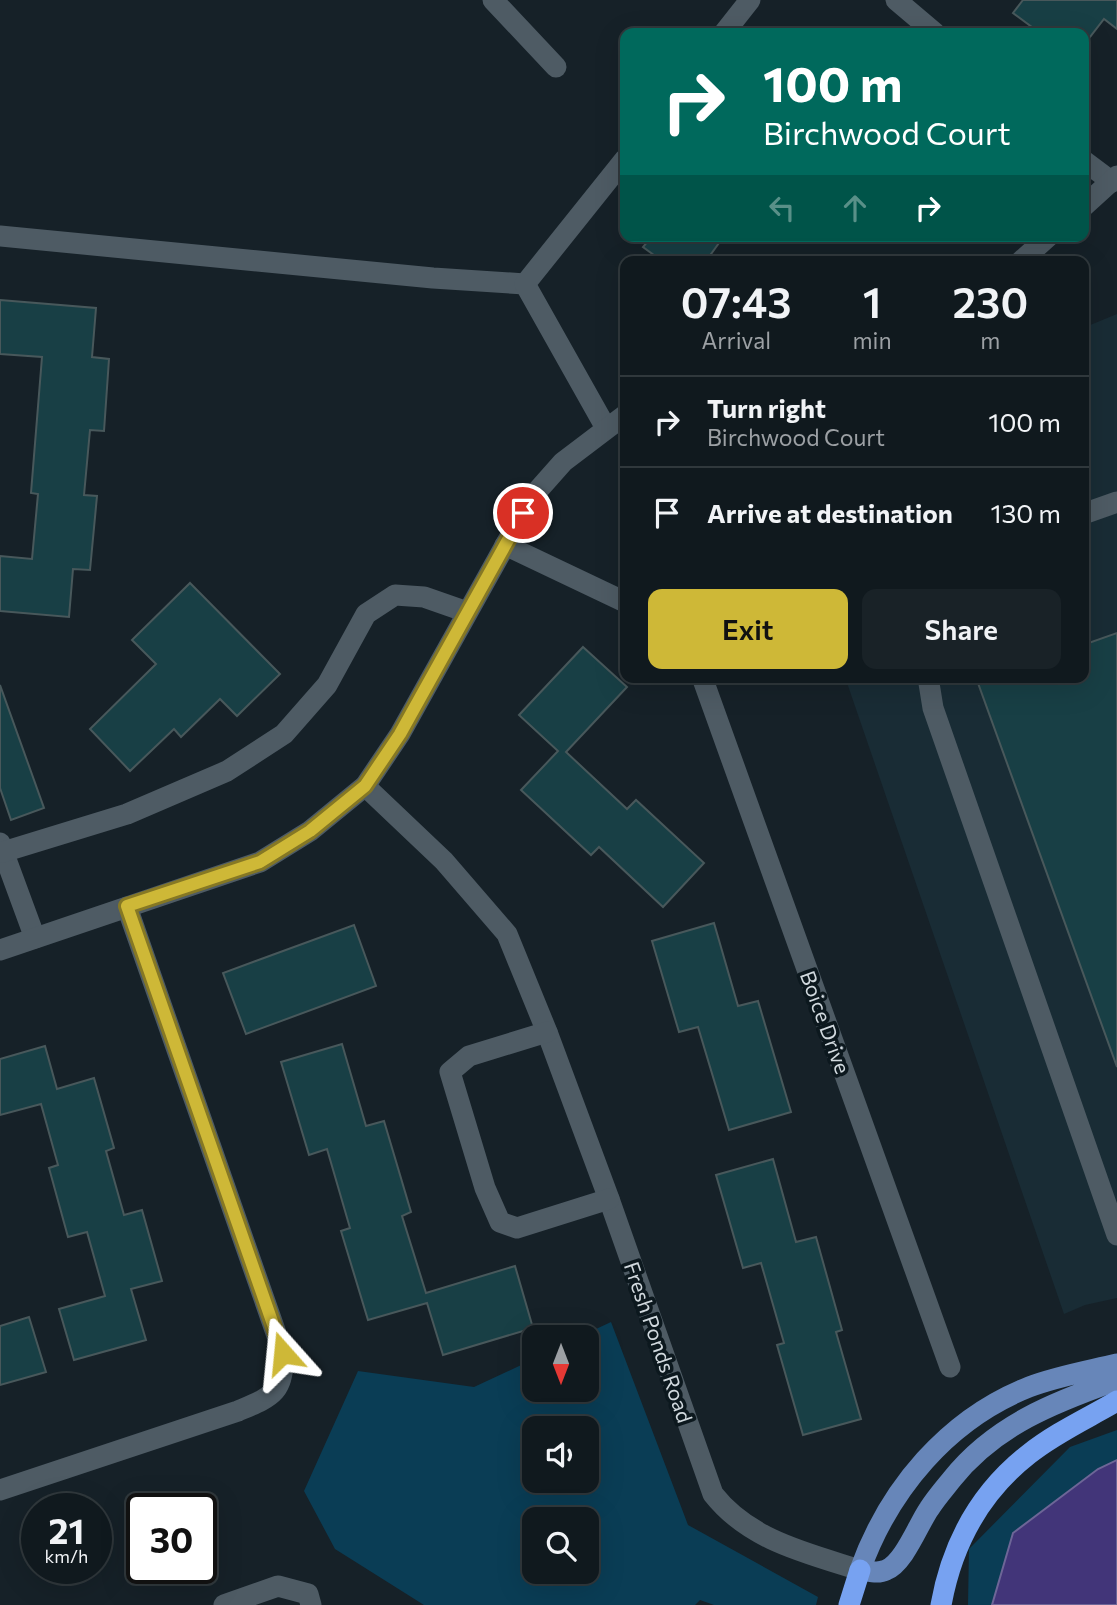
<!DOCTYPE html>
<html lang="en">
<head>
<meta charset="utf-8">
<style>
  :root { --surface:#10191e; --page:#192227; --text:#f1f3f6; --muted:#9ca0a4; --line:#30383c; --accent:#ceb837 }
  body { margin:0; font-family:Commissioner,sans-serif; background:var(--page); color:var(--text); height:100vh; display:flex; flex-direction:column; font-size:26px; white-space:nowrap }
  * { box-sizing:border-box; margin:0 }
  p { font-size:23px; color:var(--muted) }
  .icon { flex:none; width:38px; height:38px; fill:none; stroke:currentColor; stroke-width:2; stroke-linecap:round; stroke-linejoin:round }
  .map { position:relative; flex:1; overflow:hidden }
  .sheet { position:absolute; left:620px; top:256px; width:469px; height:427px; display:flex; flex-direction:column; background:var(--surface); border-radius:14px; box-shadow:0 7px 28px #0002,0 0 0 2px var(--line) }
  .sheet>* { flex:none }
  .top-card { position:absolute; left:620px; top:28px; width:469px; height:214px; border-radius:14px; box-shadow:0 7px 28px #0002,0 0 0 2px var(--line); background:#00695c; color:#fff; overflow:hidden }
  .needle { width:46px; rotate:180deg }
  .controls { position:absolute; left:522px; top:1325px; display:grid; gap:14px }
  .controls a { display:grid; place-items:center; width:77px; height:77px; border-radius:14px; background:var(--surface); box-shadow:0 7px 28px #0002,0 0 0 2px var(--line); font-size:35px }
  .speed { position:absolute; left:21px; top:1493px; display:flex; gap:14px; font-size:35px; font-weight:700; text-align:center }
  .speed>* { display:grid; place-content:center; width:91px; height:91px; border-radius:50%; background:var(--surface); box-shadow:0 7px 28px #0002,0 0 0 2px var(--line); line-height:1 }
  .speed small { font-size:18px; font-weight:400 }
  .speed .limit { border:4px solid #111; border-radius:10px; background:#fff; color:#111 }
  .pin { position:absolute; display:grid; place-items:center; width:60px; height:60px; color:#fff; margin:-30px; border:4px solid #fff; border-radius:50%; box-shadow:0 2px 7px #0007 }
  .me { position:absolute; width:77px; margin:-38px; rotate:342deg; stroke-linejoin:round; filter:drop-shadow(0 0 5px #0008) }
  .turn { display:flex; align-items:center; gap:24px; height:147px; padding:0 28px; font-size:32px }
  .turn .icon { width:91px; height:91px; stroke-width:2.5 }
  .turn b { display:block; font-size:49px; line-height:60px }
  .lanes { display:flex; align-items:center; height:66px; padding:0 28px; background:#0003; justify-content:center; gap:35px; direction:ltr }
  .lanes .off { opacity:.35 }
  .eta { display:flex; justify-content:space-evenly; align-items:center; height:119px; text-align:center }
  .eta b { font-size:42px; font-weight:600; line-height:49px }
  .button { display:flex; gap:14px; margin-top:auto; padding:14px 28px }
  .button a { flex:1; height:80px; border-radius:14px; background:var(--accent); color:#111; font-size:28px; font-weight:600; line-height:80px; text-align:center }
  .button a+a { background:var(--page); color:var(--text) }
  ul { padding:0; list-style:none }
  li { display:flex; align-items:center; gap:21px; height:91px; padding:0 28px; border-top:2px solid var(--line) }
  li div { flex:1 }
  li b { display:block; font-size:26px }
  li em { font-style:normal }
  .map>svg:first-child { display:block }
  .built { fill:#192c35 }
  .green { fill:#0a3d55; fill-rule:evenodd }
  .water { fill:#423579; stroke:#6d6697; stroke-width:2 }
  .building { fill:#183f45; stroke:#48585b; stroke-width:2 }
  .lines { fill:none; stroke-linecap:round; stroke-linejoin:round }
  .minor { stroke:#4e5b64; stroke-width:21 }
  .major { stroke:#6786b9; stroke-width:21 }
  .highway { stroke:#77a2f1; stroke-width:21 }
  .route-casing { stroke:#867824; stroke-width:18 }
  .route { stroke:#ceb837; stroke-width:12 }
  .labels { text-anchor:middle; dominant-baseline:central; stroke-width:7; stroke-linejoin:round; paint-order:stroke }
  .street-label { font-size:21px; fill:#d1d9de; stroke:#0c181e }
</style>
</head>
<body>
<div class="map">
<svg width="1117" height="1605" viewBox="0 0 1117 1605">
  <rect width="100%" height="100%" fill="#162128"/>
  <path class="built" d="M1117,314v984l-32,7 -21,9 -219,-637h238v-349z"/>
  <g class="green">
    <path d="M611,1322l77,203 130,72 -2,8h-102l-14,-5 -5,5h-271l-89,-56 -31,-58 54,-120 116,16 60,-28v31h52v-53h-7zM534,1428h52v52h-52zM534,1519h52v53h-52z"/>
    <path d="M1117,1430v30l-19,9 -85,64 -21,72h-24l1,-56 101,-102z"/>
  </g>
  <path class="water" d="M1117,1460v145h-125l21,-72 85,-64z"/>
  <g class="building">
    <path d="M1023,0h94v29l-13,-10 -21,27v-13h-43l-27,-20z"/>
    <path d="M652,236h72l-18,25h-44l-19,-14z"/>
    <path d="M0,300l96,8 -4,49 17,2 -5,72 -14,-1 -6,65 13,1 -7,74 -17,-1 -4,48 -69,-6v-55l32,3 6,-65 -7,-1 11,-136 -42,-3z"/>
    <path d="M190,583l90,91 -43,42 -17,-17 -39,38 -7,-8 -44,42 -40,-42 66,-65 -24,-24z"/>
    <path d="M1117,633v434l-139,-384 16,-6h89v-32z"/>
    <path d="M583,647l44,40 -61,65 61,57 9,-9 68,63 -41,44 -64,-60 -8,8 -70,-65 37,-39 -39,-36z"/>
    <path d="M0,685l44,123 -33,12 -11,-32z"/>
    <path d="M714,923l24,83 20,-5 33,111 -62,18 -31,-103 -19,5 -27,-91z"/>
    <path d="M354,925l22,61 -130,48 -23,-61z"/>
    <path d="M342,1044l24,82 18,-5 27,91 -9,4 24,77 89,-27 18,62 -90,27 -16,-52 -59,17 -27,-89 9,-3 -23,-79 -18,6 -28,-93z"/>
    <path d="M45,1046l12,43 37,-11 20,70 -8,3 18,64 18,-5 20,71 -31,8 15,51 -72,20 -15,-51 46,-13 -18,-64 -19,5 -19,-69 9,-3 -17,-61 -41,11v-56z"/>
    <path d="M773,1159l23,83 20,-5 26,93 -6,2 25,87 -58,16 -26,-90 7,-2 -23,-80 -18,5 -27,-93z"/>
    <path d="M29,1317l17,55 -46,13v-59z"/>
  </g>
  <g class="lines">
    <g class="minor">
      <path d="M493,0l63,67"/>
      <path d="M896,0l39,33"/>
      <path d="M724,33l26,-33"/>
      <path d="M1083,160l29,22"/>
      <path d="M1083,207l34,-31"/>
      <path d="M0,236l433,42 92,6"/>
      <path d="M1021,261l28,-25"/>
      <path d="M606,428l-81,-144 100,-125"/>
      <path d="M1083,514l34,-12"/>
      <path d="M505,545l120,57"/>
      <path d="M702,677l248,690"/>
      <path d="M928,677l5,31 184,527"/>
      <path d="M365,786l79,75 63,73 40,98 62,167 104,295c36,46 93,59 147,76"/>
      <path d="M0,843l35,95"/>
      <path d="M3,852l124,-38 100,-43 57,-37 43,-49 39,-71 29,-19 29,2 43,15"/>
      <path d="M0,950l260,-88 50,-31 55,-45 35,-52 132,-237 31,-35 62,-47"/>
      <path d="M547,1032l-78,24 -19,16 35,116 15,34 17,6 92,-29"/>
      <path d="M0,1490l238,-79c33,-14 47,-18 45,-58l-156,-446"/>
      <path d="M224,1605l54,-19 30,8 3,11"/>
    </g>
    <path class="major" d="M1117,1364c-29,7 -59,12 -88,23 -81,32 -140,102 -169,183 9,1 18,4 26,0 18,-7 32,-45 43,-61 7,-11 15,-20 23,-30 43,-54 103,-77 165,-99"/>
    <g class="highway">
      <path d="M849,1605l11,-35"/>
      <path d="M941,1605c11,-61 38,-112 88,-151 26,-21 59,-36 88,-53"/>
    </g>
  </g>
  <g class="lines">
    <defs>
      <path id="route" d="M283,1353l-156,-447 133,-44 50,-31 55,-45 35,-52 123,-221"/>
    </defs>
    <use href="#route" class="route-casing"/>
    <use href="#route" class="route"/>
  </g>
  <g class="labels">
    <g class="street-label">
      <text transform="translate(826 1022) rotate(70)">Boice Drive</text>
      <text transform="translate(659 1342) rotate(71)">Fresh Ponds Road</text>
    </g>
  </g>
</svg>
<div class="controls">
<a><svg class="needle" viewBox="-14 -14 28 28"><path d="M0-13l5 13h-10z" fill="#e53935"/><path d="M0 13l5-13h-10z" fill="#9ca0a4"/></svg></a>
<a><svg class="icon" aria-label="sound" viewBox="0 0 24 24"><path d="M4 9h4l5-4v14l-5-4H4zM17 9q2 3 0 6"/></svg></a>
<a><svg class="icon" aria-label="search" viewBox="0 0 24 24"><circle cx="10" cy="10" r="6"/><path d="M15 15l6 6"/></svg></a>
</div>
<div class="speed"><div>21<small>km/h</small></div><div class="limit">30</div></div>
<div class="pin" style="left:523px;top:513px;background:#d93025"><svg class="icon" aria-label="arrive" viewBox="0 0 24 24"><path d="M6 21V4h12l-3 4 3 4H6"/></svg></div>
<svg class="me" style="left:283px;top:1353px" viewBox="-20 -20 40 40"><path d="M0-17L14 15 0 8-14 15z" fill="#ceb837" stroke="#fff" stroke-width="4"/></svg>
<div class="top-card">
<div class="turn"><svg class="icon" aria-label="right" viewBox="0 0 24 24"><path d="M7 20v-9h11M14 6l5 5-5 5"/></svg><div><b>100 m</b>Birchwood Court</div></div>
<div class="lanes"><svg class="icon off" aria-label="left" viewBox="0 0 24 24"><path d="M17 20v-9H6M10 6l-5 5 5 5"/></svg><svg class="icon off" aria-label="ahead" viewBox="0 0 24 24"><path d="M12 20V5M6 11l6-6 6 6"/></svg><svg class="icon" aria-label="right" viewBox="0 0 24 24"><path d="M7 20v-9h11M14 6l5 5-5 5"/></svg></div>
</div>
<section class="sheet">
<div class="eta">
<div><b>07:43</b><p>Arrival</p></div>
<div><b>1</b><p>min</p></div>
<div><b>230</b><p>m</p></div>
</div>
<ul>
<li><svg class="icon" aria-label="right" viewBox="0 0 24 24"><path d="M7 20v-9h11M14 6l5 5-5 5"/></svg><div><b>Turn right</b><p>Birchwood Court</p></div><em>100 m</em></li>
<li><svg class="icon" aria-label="arrive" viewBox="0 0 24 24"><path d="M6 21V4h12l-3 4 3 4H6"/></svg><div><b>Arrive at destination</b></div><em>130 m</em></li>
</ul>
<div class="button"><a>Exit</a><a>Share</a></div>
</section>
</div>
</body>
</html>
